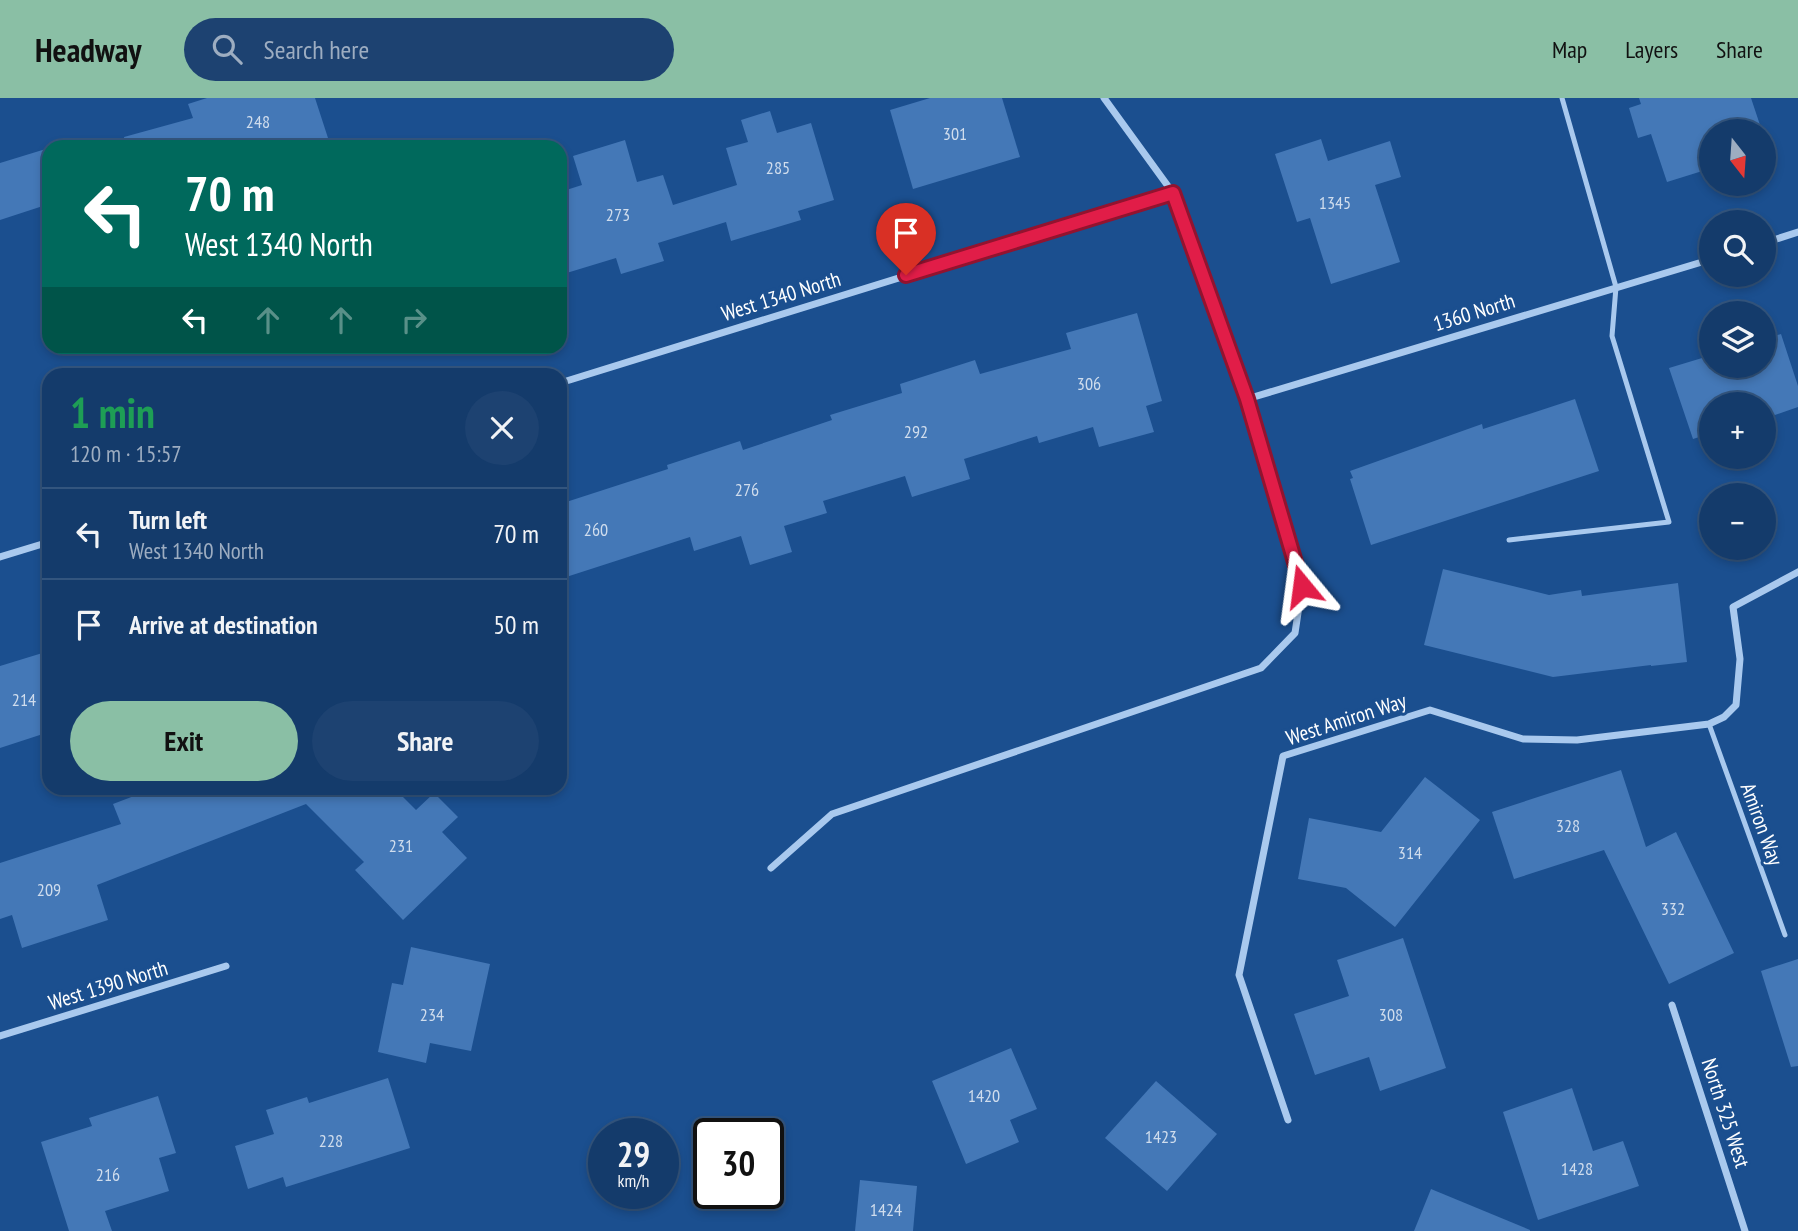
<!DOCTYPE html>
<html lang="en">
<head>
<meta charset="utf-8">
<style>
  :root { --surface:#143b6b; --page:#1d4271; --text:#f1f3f6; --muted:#9dadc1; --line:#33557e; --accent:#8abfa5 }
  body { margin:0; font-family:"PT Sans Narrow",sans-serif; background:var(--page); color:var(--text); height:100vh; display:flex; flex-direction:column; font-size:26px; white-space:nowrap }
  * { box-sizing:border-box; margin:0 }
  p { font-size:23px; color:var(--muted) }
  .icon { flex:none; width:38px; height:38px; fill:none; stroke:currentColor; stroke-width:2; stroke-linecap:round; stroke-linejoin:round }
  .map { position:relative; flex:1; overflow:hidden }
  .sheet { position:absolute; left:42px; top:270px; width:525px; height:427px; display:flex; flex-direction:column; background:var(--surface); border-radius:21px; box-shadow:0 4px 10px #0003,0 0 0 2px var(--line) }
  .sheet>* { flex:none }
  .top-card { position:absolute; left:42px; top:42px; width:525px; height:214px; border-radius:21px; box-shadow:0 4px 10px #0003,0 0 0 2px var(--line); background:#00695c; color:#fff; overflow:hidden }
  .needle { width:46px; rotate:163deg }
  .controls { position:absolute; left:1699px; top:21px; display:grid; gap:14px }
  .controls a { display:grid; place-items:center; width:77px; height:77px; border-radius:50%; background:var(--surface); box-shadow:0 4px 10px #0003,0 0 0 2px var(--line); font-size:35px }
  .speed { position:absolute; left:588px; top:1020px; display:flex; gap:14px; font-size:35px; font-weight:700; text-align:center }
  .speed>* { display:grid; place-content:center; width:91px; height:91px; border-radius:50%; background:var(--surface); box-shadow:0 4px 10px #0003,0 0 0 2px var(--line); line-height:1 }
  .speed small { font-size:18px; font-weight:400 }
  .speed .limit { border:4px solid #111; border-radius:10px; background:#fff; color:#111 }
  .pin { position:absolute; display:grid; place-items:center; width:60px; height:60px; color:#fff; margin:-72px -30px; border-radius:50% 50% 50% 0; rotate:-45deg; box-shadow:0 0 7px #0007 }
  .pin .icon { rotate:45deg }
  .me { position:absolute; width:77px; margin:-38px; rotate:344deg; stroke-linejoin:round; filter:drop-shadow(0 0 5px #0008) }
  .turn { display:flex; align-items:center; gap:24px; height:147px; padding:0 28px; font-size:32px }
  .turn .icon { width:91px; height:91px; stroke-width:2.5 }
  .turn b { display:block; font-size:49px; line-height:60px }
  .lanes { display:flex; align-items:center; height:66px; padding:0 28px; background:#0003; justify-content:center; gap:35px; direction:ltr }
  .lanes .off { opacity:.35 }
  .round { display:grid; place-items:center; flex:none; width:74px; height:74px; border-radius:37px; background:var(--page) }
  .headline { display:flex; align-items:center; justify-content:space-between; height:119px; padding:0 28px }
  h1 { font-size:42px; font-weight:700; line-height:52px; color:#1e9e55 }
  .action { display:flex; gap:14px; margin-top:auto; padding:14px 28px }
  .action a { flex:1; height:80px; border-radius:42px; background:var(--accent); color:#111; font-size:28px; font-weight:700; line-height:80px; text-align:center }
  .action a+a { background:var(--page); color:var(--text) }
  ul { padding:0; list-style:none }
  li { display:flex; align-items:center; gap:21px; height:91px; padding:0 28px; border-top:2px solid var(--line) }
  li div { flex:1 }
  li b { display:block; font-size:26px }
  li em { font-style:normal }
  header { display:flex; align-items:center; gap:42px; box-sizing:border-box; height:98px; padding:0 35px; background:var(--accent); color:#111 }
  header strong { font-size:33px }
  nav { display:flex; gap:38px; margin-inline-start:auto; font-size:24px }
  .search { width:490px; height:63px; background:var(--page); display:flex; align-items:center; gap:18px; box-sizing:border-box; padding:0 24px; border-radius:38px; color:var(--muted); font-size:26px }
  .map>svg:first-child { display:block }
  .building { fill:#4478b7 }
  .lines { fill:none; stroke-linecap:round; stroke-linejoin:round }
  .lane { stroke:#a9c9ee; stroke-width:5 }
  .street { stroke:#a9c9ee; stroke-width:7 }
  .route-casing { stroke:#92132f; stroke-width:18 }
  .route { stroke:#e11d48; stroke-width:12 }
  .labels { text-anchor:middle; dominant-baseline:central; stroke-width:6; stroke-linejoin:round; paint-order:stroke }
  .number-label { font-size:18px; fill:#d0dded }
  .street-label { font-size:21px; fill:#fff; stroke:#1b4f8f }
</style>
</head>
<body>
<header>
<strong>Headway</strong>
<div class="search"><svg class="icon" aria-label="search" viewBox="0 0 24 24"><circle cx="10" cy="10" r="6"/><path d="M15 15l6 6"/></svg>Search here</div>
<nav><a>Map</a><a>Layers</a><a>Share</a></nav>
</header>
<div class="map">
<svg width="1798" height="1133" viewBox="0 0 1798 1133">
  <rect width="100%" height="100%" fill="#1b4f8f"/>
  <g class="building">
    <path d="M207,0h108l13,40 -28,9h-174l-2,-10 69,-19 -5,-14z"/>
    <path d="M930,0h72l18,59 -107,32 -23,-79z"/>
    <path d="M1639,0h112l11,33h-50v37l-45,14 -16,-48 -13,4 -9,-30 12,-4z"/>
    <path d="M770,13l7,22 34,-10 23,77 -36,11 3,9 -70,21 -5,-19 -68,21 6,18 -43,13 -5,-16 -56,17v-83l22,-7 -9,-29 52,-16 12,42 26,-7 10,30 64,-20 -11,-37 22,-6 -7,-22z"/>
    <path d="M1321,41l7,22 62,-20 11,36 -26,8 25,77 -69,22 -21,-66 -13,4 -22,-68z"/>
    <path d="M49,50v56l-49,16v-57z"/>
    <path d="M1137,215l25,88 -16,5 8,26 -55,15 -6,-20 -54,16 -2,-7 -73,23 6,20 -58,18 -7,-21 -82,25 4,12 -43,13 8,26 -42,13 -9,-29 -47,15 -4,-14 -130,42v-75l108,-35 -1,-4 73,-24 3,9 89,-30 -2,-5 72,-22 -2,-9 75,-24 5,14 91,-25 -5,-16z"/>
    <path d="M1781,236l17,52v21l-26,9 -2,-2 -6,2v-12h-52v29l-19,6 -24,-71 43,-13v11h52v-27z"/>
    <path d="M1575,301l24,72 -228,74 -21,-66 3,-1 -3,-7 132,-47 1,5z"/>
    <path d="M1443,471l106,26 32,-5 1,6 96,-13 9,79 -36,4v-1l-98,12 -129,-32z"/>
    <path d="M49,553v81l-49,16v-82z"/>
    <path d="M1621,672l25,77 30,-15 58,121 -65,31 -65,-134 -90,29 -22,-67z"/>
    <path d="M1425,679l55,43 -85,107 -49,-39 -48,-9 11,-61 72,14z"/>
    <path d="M155,690h239l22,22 18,-17 24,24 -16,15 25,26 -64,62 -48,-50 9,-8 -58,-58 -209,81 11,35 -86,28 -10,-33 -12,4v-56l121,-39 -8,-20z"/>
    <path d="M1403,840l43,130 -66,23 -11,-34 -54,18 -21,-61 55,-18 -12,-36z"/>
    <path d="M411,849l79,17 -19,87 -41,-8 -4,20 -48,-11 14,-69 11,2z"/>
    <path d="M1798,861v107l-7,1 -30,-96z"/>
    <path d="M1011,950l26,61 -27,11 9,22 -53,22 -34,-83z"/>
    <path d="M388,980l22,70 -124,39 -3,-10 -35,12 -13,-43 39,-12 -8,-24 41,-13 2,6z"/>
    <path d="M1156,983l61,53 -50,57 -62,-53z"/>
    <path d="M1572,990l21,63 30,-10 16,45 -101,34 -35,-108z"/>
    <path d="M158,998l18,57 -17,5 10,33 -64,20 7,20h-43l-28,-89 51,-16 -3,-8z"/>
    <path d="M860,1082l57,6 -4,45h-58z"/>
    <path d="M1431,1091l99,41v1h-116z"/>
  </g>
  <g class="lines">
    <g class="lane">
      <path d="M1509,442l160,-18 -57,-186 4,-49 -54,-189"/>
      <path d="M1709,626l76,211"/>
    </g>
    <g class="street">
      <path d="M1764,145l34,-11"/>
      <path d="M560,285l613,-190"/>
      <path d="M1247,301l465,-140"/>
      <path d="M0,459l49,-15"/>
      <path d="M771,770l61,-54 429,-146 34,-35 7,-47 -55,-187 -74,-206 -69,-95"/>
      <path d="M1672,907l73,226"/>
      <path d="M0,938l226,-70"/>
      <path d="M1288,1022l-49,-145 44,-219 147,-46 93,29 54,1 132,-16 15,-7 12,-12 4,-46 -7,-52 65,-35"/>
    </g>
  </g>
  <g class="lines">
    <defs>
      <path id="route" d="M906,177l267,-82 74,206 55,187"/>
    </defs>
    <use href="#route" class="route-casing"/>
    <use href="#route" class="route"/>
  </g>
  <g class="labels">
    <g class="number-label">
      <text x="258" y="23">248</text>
      <text x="955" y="35">301</text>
      <text x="778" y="69">285</text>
      <text x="1335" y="104">1345</text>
      <text x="618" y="116">273</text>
      <text x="1089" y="285">306</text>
      <text x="916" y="333">292</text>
      <text x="747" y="391">276</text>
      <text x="596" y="431">260</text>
      <text x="24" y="601">214</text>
      <text x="1568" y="727">328</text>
      <text x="401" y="747">231</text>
      <text x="1410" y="754">314</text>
      <text x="49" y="791">209</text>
      <text x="1673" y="810">332</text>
      <text x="432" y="916">234</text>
      <text x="1391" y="916">308</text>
      <text x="984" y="997">1420</text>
      <text x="1161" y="1038">1423</text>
      <text x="331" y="1042">228</text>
      <text x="1577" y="1070">1428</text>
      <text x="108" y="1076">216</text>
      <text x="886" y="1111">1424</text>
    </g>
    <g class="street-label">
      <text transform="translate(781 198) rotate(-17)">West 1340 North</text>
      <text transform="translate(1474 214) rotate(-17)">1360 North</text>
      <text transform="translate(1346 621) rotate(-18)">West Amiron Way</text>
      <text transform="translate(1762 726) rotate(70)">Amiron Way</text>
      <text transform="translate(108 887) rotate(-17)">West 1390 North</text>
      <text transform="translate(1726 1015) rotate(72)">North 325 West</text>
    </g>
  </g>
</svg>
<div class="controls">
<a><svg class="needle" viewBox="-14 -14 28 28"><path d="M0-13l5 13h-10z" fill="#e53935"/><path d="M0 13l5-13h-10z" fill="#9dadc1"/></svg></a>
<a><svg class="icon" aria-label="search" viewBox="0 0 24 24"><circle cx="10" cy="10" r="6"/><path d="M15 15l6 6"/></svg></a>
<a><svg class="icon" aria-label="layers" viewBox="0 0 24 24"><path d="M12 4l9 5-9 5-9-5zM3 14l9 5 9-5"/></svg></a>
<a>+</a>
<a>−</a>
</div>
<div class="speed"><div>29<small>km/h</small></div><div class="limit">30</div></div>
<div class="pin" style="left:906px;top:177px;background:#d93025"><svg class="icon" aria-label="arrive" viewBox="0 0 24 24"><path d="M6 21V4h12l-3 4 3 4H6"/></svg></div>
<svg class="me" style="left:1302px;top:488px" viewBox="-20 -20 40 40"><path d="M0-17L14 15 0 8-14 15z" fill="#e11d48" stroke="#fff" stroke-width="4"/></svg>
<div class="top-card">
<div class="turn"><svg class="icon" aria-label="left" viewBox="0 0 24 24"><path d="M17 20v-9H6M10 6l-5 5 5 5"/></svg><div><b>70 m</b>West 1340 North</div></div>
<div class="lanes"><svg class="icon" aria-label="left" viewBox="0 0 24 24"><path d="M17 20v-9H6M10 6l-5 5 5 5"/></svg><svg class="icon off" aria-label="ahead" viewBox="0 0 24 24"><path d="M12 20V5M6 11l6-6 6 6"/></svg><svg class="icon off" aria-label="ahead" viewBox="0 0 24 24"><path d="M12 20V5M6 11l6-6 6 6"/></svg><svg class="icon off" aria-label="right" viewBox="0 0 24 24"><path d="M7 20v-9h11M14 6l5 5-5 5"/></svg></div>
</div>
<section class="sheet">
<div class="headline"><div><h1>1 min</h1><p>120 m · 15:57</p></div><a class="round"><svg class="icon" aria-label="close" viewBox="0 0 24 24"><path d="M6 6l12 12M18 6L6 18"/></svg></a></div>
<ul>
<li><svg class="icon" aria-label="left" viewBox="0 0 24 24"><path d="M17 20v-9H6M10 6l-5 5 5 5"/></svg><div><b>Turn left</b><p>West 1340 North</p></div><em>70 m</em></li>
<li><svg class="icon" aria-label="arrive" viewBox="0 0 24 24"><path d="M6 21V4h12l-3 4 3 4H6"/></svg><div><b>Arrive at destination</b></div><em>50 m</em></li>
</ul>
<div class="action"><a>Exit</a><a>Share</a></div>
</section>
</div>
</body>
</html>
